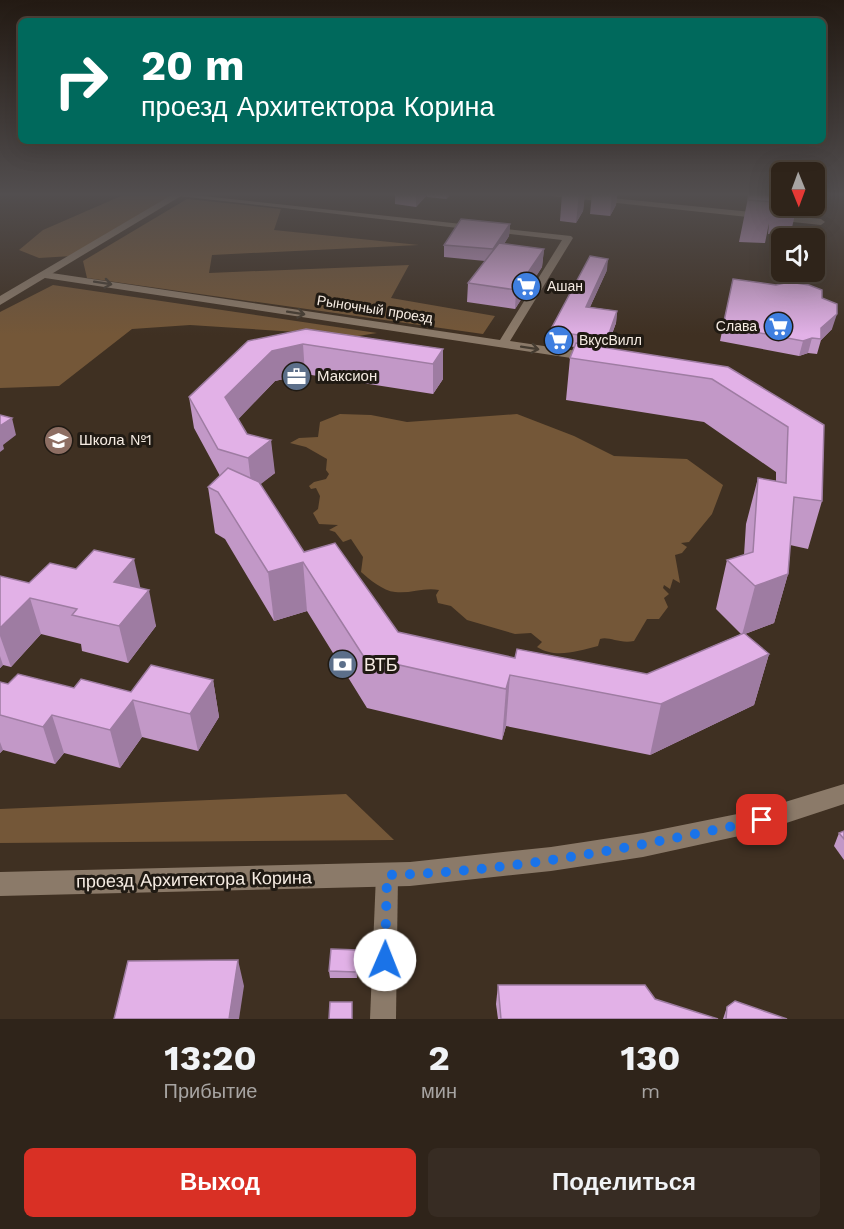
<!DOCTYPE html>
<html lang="ru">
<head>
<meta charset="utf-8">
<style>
  :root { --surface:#2f241a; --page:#372c23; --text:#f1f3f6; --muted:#a7a4a2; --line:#4a4139; --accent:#d93025 }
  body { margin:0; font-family:"Work Sans",sans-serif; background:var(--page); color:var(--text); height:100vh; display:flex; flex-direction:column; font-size:22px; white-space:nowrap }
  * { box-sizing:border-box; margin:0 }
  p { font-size:20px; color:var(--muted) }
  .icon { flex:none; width:33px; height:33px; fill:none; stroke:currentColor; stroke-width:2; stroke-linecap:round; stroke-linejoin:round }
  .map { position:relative; height:1019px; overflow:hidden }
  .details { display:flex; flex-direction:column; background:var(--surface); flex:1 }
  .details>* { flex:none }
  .top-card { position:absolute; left:18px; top:18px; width:808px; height:126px; border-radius:9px; box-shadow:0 6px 24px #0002,0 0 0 2px var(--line); background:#00695c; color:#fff; overflow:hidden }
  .needle { width:39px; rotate:179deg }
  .tools { position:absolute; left:771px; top:162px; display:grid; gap:12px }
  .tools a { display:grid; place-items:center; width:54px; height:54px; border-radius:9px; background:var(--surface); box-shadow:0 6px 24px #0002,0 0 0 2px var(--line); font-size:30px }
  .pin { position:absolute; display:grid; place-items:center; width:51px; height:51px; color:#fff; margin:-26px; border-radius:12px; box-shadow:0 3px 9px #0006 }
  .me { position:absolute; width:66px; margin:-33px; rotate:1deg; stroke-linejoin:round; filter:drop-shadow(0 0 4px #0008) }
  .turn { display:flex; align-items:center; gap:21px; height:126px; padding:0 24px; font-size:27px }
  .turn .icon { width:78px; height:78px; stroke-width:2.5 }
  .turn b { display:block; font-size:42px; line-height:51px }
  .eta { display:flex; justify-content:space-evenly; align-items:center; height:102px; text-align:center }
  .eta b { font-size:36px; font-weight:700; line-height:42px }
  .action { display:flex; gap:12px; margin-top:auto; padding:12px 24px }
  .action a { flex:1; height:69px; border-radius:9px; background:var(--accent); color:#fff; font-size:24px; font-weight:700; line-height:69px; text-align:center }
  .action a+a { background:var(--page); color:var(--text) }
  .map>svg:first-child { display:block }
  .green { fill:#745738 }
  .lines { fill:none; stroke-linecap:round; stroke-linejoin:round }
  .minor { fill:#8b7a69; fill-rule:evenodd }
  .tertiary { fill:#8b7a69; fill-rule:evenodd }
  .wall { fill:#c298c7 }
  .shaded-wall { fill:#9e7ca2 }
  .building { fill:#e2b1e7; stroke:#9e7ca2; stroke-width:1.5 }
  .oneway { stroke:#453c31 }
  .route { stroke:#1a73e8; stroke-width:10; stroke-dasharray:0 18 }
  .labels { text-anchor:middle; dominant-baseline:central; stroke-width:6; stroke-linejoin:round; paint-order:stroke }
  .far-poi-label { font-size:14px; fill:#f6ece3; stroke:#201a13; text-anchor:start }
  .far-street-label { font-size:14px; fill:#f6ece3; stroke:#201a13 }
  .poi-label { font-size:15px; fill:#f6ece3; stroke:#201a13; text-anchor:start }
  .near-poi-label { font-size:18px; fill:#f6ece3; stroke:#201a13; text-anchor:start }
  .near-street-label { font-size:18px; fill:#f6ece3; stroke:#201a13 }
</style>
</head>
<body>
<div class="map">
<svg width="844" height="1019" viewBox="0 0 844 1019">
  <rect width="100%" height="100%" fill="#3f3022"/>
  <g class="green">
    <path d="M128,193h50l-106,63 -33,2 -20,-8 24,-20z"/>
    <path d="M187,199l94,10 -7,21 145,15 -207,10 -3,18 200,-8 -18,33 104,18 -12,18 -396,-56 -4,-17z"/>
    <path d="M53,285l324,48 -19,3 -168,-11 -58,4 -73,57 -59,2v-76z"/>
    <path d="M340,414l31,1 36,7 110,-8 57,22 40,20 73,3 36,26 -11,29 -23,28 -8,1 6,4 -5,6 -7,2 5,28 -7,-4 -3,10 -6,-4 -1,3 6,6 -5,4 4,9 -9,12h-12l-13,22c-15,3 -25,-5 -34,-2l-2,7c-21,5 -42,13 -61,1l5,-5 -11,-9 -16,1 -48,-14 -16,-14 -13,-3 -2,-8 3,-5c-15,-3 -29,4 -44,2 -12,-1 -26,-13 -34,-20l2,-15 -12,-18 -8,3 -8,-10 -6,-2 9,-5 -19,-1 -6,-11 5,-4 2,-13 -4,-8 -5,1 -2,-3 5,-4 12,-3 3,-5 -3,-4 1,-11 -21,-12 -16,-4 9,-5 19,-1 2,-15z"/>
    <path d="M346,794l48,46 -394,3v-34z"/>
  </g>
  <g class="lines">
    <g class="minor">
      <path d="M176,193l395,43 2,2 -63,103 81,12 6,4 -6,4 -546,-83 -5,-3 5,-3 455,68 62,-100 -383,-44z"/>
      <path d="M538,193h24l259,26 4,3 -4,3 -279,-30z"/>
      <path d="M387,865l8,3 3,7 -2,144h-26l6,-144 3,-7z"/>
    </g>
    <g class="tertiary">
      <path d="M175,193h11l-186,112v-9z"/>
      <path d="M844,784v20l-82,27 -119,26 -92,14 -141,15 -410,10v-24l410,-10 141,-15 92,-14 119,-24z"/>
    </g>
  </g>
  <g class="wall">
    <path d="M395,193h57l-6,6 -19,-2v-2l-11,12 -21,-3z"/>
    <path d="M562,193h23l-2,18 -7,12 -16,-2z"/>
    <path d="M592,193h25l-1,12 -6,11 -20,-2z"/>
    <path d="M749,193l25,8 2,-8h6v13h15l-7,30 -22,-2 1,-11 -4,20 -26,-1z"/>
    <path d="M510,224l-1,12 -5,8 40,5 -2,18 -27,42 -48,-7 1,-19 17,-22 -41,-4v-12z"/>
    <path d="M607,270l-17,37 27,4 -1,12 -9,25 121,19 96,58 -2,76 -14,48 -18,-4 -2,29 -14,49 -29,11 24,20 -15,51 -104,50 -144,-29 -4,14 -135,-32 -60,-97 -33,10 -49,-82 -10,-6 -7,-46 12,-11 -26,-48 -5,-31 117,-68 137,20v30l-10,15 -128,-20 -30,7 -37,38 9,15 28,39 -15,11 44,68 94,80 117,26 132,16 94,-40 -25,-25 11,-49 17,-5 2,-31 12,-46 18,3v-9l-72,-50 -138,-22 4,-42 5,-11 -26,-4 1,-12z"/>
    <path d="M733,279l89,19 10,31 -11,11 -4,14 -9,-1 -9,3 -79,-15z"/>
    <path d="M0,576l29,7 112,6 15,37 -28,37 -46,-12 -1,-7 -40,-10 -30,33 -8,-2 -3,3z"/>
    <path d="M213,680l6,37 -21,34 -56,-14 -22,31 -56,-15 -9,11 -52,-14 -3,3v-71l8,2 123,8z"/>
    <path d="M844,831v29l-10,-14 5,-13z"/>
    <path d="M358,950l-1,28h-27l-1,-7z"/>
    <path d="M498,985l157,14 63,20h-220l-2,-15z"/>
    <path d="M727,1007l60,12h-64z"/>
  </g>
  <g class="shaded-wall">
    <path d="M416,193h11v2l-11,12z"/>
    <path d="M446,193h6l-6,6z"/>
    <path d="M579,193h6l-2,18 -7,12z"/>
    <path d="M612,193h5l-1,12 -6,11z"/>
    <path d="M510,224l-1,12 -17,26 1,-13z"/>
    <path d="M544,249l-2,18 -27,42 1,-19z"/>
    <path d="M608,259l-1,11 -22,48 1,-11z"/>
    <path d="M617,311l-1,12 -11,28 2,-12z"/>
    <path d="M837,314l-5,15 -11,11v-12z"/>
    <path d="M812,338l-4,15 -9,3 4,-15z"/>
    <path d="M303,344l2,30 -30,7 -46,48 -4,-32 47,-46z"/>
    <path d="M443,349v30l-10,15v-30z"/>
    <path d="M12,418l4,17 -13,10 1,4 -4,3v-26z"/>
    <path d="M271,440l4,33 -23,18 -4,-33z"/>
    <path d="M134,559l8,36 -28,-13z"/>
    <path d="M303,562l4,49 -33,10 -6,-49z"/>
    <path d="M788,574l-14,49 -32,12 13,-49z"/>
    <path d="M149,590l7,36 -28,37 -9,-37z"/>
    <path d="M30,598l11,36 -30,33 -11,-31v-8z"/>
    <path d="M769,654l-15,51 -104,50 11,-51z"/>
    <path d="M0,656l3,9 -3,3z"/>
    <path d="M510,675l-4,51 -4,14 4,-51z"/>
    <path d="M213,680l6,37 -21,34 -8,-37z"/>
    <path d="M133,700l9,37 -22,31 -10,-38z"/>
    <path d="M52,715l12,38 -9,11 -12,-37z"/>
    <path d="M0,742l3,8 -3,3z"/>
    <path d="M358,950v6l-1,22 -1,-6z"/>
    <path d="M238,960l6,26 -5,33h-10z"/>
  </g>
  <g class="building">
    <path d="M749,193h26l-1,9 -26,-2z"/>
    <path d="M461,219l49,5 -17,25 -49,-4z"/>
    <path d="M499,243l45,6 -28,41 -48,-7z"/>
    <path d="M590,256l18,3 -22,48 31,4 -10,28 -57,-8z"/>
    <path d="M733,279l43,6 13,-3 20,3 13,5v8l15,6v10l-16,14v11l-9,-1 -9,3 -80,-15z"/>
    <path d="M306,329l137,20 -10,15 -130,-20 -31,7 -47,46 22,37 24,6 -23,18 -30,-9 -29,-52 59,-56z"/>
    <path d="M576,343l152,24 96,58 -2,76 -28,-4 -6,77 -33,12 -28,-26 26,-8 5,-74 28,5 2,-56 -76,-48 -142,-21z"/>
    <path d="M0,415l12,3 -12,8z"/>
    <path d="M228,468l31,14 45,70 31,-9 63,89 117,26 2,-9 130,25 97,-41 25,21 -108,50 -151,-29 -4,14 -142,-32 -61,-95 -35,10 -50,-80 -10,-5z"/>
    <path d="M94,550l40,9 -20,23 35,8 -30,36 -47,-11 5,-6 -47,-11 -30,30v-52l29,7 21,-20 26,6z"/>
    <path d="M151,665l62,15 -23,34 -57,-14 -23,30 -58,-15 -9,12 -43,-12v-33l8,2 10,-10 56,14 7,-9 50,13z"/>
    <path d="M844,831v8l-5,-6z"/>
    <path d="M331,949l27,1 -2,22 -27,-1z"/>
    <path d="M238,960l-9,59h-115l14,-58z"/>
    <path d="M498,985h147l10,14 63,20h-217z"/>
    <path d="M735,1001l52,18h-61l1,-12z"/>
    <path d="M330,1002h22v17h-23z"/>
  </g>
  <defs><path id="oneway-shaft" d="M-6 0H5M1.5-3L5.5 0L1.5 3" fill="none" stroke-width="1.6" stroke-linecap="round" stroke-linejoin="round" transform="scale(1.5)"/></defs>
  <g class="oneway">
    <use href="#oneway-shaft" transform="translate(103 283) rotate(9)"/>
    <use href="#oneway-shaft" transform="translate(296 313) rotate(9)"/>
    <use href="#oneway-shaft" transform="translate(530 348) rotate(9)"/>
  </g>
  <linearGradient id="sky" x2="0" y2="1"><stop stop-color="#231a13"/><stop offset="0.58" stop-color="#524e4f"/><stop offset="1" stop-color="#524e4f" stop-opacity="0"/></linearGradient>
  <rect width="844" height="335" fill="url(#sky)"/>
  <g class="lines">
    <path class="route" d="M385,960l2,-85c126,-3 252,-29 375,-55"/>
  </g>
  <defs>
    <symbol id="supermarket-disc" viewBox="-11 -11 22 22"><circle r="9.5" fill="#3f7fe0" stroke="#201a13"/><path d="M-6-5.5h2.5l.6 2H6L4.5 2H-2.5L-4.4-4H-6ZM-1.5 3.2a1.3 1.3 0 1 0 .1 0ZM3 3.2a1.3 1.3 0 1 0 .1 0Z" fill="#fff"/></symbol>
    <symbol id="office-disc" viewBox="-11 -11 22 22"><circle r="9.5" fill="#5c6f8a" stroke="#201a13"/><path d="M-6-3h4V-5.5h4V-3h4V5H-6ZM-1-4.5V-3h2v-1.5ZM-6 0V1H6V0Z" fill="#fff"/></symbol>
    <symbol id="school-disc" viewBox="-11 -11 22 22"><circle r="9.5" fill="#8d6e63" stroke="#201a13"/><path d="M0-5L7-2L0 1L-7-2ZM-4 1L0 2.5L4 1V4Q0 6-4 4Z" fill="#fff"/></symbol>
    <symbol id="bank-disc" viewBox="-11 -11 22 22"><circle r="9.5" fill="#5c6f8a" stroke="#201a13"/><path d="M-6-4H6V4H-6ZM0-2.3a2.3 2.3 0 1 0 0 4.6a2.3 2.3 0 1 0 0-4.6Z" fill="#fff"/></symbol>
  </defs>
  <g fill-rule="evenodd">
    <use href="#supermarket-disc" x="510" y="270" width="33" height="33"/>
    <use href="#supermarket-disc" x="762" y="310" width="33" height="33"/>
    <use href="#supermarket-disc" x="542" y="324" width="33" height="33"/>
    <use href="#office-disc" x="280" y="360" width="33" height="33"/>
    <use href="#school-disc" x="42" y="424" width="33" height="33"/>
    <use href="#bank-disc" x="326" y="648" width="33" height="33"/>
  </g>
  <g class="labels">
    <g class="far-poi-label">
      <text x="547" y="286">Ашан</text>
      <text x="757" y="326" text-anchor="end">Слава</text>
      <text x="579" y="340">ВкусВилл</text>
    </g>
    <g class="far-street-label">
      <text transform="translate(375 309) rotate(9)">Рыночный проезд</text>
    </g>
    <g class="poi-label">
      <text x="317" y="376">Максион</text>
      <text x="79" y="440">Школа №1</text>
    </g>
    <g class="near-poi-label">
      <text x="364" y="664">ВТБ</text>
    </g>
    <g class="near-street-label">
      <text transform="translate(194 879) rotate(-1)">проезд Архитектора Корина</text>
    </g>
  </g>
</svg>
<div class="tools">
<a><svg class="needle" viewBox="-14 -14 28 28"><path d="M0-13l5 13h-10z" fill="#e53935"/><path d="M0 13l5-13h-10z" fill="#a7a4a2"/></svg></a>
<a><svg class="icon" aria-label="sound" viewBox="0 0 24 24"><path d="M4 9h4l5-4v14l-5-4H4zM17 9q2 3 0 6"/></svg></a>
</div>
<div class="pin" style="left:762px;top:820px;background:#d93025"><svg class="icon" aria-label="arrive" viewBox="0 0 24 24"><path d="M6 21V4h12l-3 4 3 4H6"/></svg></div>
<svg class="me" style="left:385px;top:960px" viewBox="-20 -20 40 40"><circle r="19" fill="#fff"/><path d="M0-13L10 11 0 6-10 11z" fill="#1a73e8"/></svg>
<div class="top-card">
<div class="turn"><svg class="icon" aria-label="right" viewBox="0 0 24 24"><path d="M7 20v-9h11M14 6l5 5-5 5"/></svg><div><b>20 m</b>проезд Архитектора Корина</div></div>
</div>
</div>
<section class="details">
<div class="eta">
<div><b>13:20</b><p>Прибытие</p></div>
<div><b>2</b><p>мин</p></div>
<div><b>130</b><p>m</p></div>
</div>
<div class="action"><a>Выход</a><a>Поделиться</a></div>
</section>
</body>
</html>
